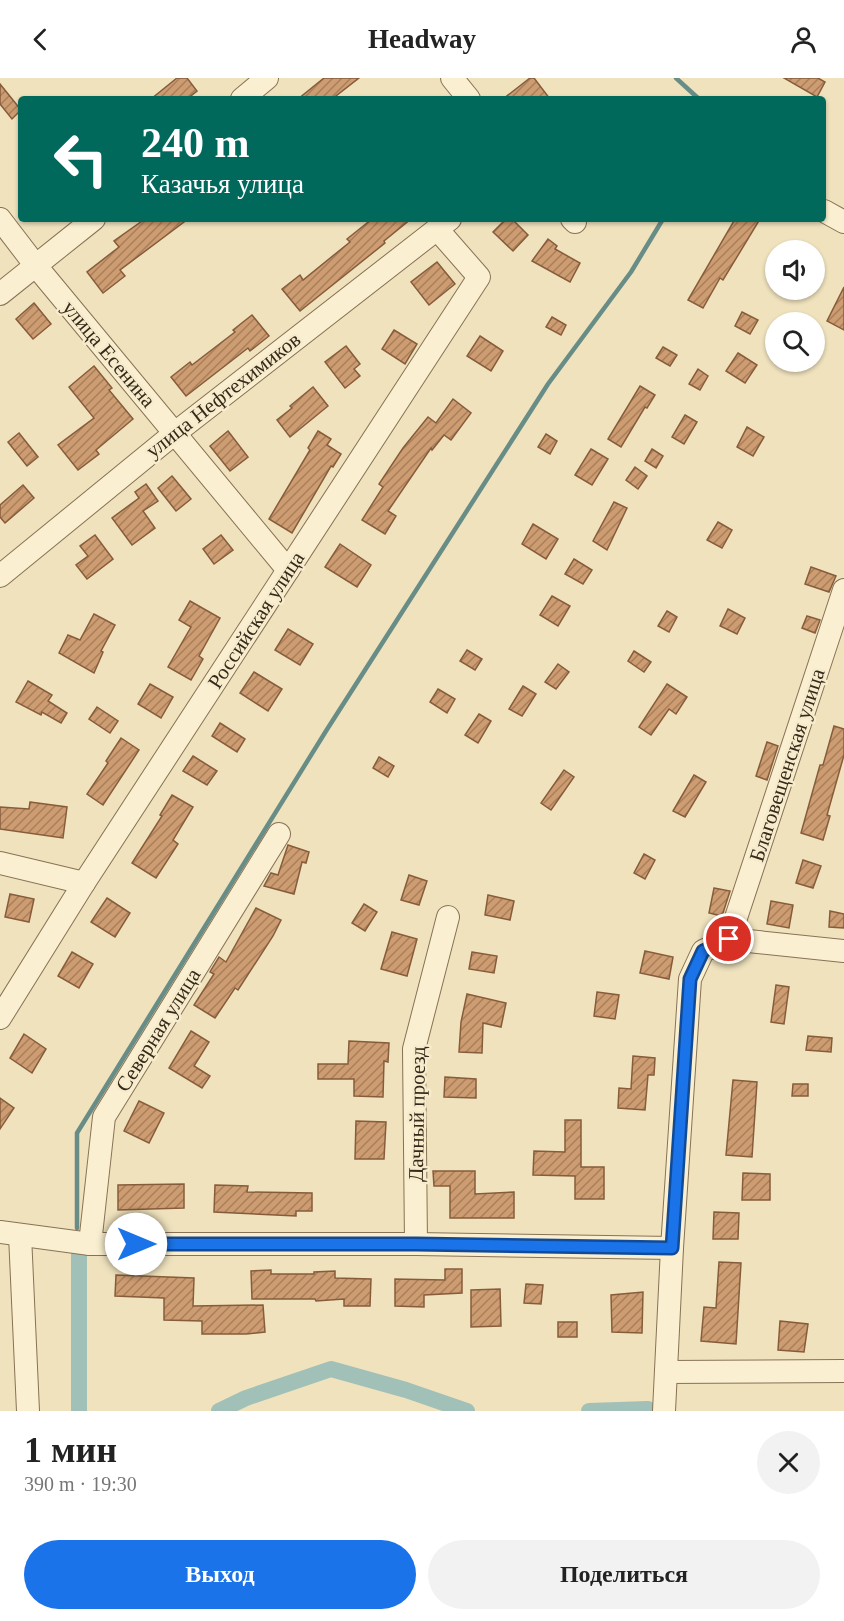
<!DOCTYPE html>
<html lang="ru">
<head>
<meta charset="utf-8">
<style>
  :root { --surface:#fff; --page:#f2f2f2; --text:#222; --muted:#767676; --accent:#1a73e8 }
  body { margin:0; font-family:"Times New Roman",serif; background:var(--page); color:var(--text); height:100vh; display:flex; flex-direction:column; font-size:22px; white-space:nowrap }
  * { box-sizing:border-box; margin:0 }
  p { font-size:20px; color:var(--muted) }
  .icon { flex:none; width:33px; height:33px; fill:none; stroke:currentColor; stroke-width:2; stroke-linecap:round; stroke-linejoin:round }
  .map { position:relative; height:1333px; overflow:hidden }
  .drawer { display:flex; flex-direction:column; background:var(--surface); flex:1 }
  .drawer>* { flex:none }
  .guide { position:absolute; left:18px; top:18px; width:808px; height:126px; border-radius:6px; box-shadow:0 2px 4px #0004; background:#00695c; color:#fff; overflow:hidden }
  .buttons { position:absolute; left:765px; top:162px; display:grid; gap:12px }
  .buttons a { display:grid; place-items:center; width:60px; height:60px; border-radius:50%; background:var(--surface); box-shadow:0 2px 4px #0004; font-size:30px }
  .pin { position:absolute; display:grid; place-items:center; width:51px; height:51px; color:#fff; margin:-26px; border:3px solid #fff; border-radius:50%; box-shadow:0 2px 6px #0007 }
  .me { position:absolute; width:66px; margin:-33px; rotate:90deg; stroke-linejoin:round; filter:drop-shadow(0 0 4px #0008) }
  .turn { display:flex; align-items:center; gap:21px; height:126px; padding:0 24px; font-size:27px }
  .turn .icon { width:78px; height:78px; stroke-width:2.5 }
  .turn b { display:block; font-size:42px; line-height:51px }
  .round { display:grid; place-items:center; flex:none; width:63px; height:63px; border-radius:32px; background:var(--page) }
  .summary { display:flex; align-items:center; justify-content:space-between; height:102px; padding:0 24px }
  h1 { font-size:36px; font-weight:700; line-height:45px }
  .button { display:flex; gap:12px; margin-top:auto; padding:12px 24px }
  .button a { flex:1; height:69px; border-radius:36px; background:var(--accent); color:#fff; font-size:24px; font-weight:700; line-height:69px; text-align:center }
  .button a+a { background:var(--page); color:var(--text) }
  header { display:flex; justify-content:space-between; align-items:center; height:78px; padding:0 24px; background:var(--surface); font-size:27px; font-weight:700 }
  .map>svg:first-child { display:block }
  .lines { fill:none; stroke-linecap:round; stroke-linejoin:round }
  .stream { stroke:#688d86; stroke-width:4.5 }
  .canal { stroke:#a1c0b8; stroke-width:16 }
  .building { fill:url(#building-hatch); stroke:#875c3b; stroke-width:1.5 }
  .minor-casing { stroke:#877256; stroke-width:24 }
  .minor { stroke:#faefd0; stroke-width:22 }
  .route-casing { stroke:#114b97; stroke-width:15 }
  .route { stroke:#1a73e8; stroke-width:10 }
  .labels { text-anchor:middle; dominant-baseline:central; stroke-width:5; stroke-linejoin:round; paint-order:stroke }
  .street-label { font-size:21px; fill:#36291b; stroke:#f6eccc }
</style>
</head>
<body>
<header><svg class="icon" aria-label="back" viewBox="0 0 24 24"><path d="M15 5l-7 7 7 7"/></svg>Headway<svg class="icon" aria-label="person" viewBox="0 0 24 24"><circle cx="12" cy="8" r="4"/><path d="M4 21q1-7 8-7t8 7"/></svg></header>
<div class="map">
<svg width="844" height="1333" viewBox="0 0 844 1333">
  <defs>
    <pattern id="building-hatch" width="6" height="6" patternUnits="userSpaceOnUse" patternTransform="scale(1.5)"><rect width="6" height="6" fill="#ce9c71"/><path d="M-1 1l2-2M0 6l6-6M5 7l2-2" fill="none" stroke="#a87f5c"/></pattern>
  </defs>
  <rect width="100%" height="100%" fill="#efe2bd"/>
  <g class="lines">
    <g class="stream">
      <path d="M676,0l23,21"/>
      <path d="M77,1150v-95l249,-402 222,-347 83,-112 32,-53"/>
    </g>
    <g class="canal">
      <path d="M79,1177v156"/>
      <path d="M219,1333l27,-13 85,-29 75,21 61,21"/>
      <path d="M589,1333l59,-2"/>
    </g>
  </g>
  <g class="building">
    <path d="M177,0h10l10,13 -10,8h-36z"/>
    <path d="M324,0h35l-27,21h-34z"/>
    <path d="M530,0h4l16,21h-47z"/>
    <path d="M784,0h34l7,4 -8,15z"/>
    <path d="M0,6l21,26 -9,9 -12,-15z"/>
    <path d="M145,141h43l-68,51 5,6 -22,17 -16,-21 32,-25 -5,-6z"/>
    <path d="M372,141h39l-27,22 1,2 -85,68 -18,-22 18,-14 3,5 47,-38 -3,-3z"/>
    <path d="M506,141h6l16,16 -15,16 -20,-19z"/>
    <path d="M735,141h25l-37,61 -3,-2 -17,30 -15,-8z"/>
    <path d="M548,161l9,7 -2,3 25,14 -10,19 -38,-21z"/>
    <path d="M437,184l18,22 -26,21 -18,-23z"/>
    <path d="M844,209v43l-17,-9z"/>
    <path d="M34,225l17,21 -18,15 -17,-20z"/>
    <path d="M742,234l16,8 -8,14 -15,-8z"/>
    <path d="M252,237l17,21 -19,15 -2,-3 -62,48 -15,-19 19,-15 2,3 43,-33 -2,-2z"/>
    <path d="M552,239l14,8 -5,10 -15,-8z"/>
    <path d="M394,252l23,14 -12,20 -23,-15z"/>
    <path d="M480,258l23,15 -12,20 -24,-15z"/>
    <path d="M346,268l14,18 -6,5 6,7 -15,12 -20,-26z"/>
    <path d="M663,269l14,8 -7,11 -14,-8z"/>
    <path d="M738,275l19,12 -12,18 -19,-12z"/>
    <path d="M94,288l18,22 -3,2 24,29 -37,31 3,4 -21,16 -20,-25 36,-27 -25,-31z"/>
    <path d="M698,291l10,7 -8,14 -11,-6z"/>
    <path d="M640,308l15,9 -8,13 -2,-1 -24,40 -13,-8z"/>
    <path d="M313,309l15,19 -38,31 -13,-17 15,-12 -2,-2z"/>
    <path d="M453,321l18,14 -20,27 -7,-5 -12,15 -1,-2 -43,63 8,5 -11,18 -23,-14 21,-33 -4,-3 24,-36 25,-31 8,6z"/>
    <path d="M685,337l12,7 -13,22 -12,-7z"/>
    <path d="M747,349l17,10 -11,19 -16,-9z"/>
    <path d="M228,353l20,26 -18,14 -20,-25z"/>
    <path d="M318,353l13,8 -4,6 14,9 -8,13 -2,-1 -39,67 -23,-14 41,-69 -2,-2z"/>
    <path d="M19,355l19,24 -11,9 -19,-24z"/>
    <path d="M546,356l11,7 -7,13 -12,-7z"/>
    <path d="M591,371l17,10 -16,26 -17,-10z"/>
    <path d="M652,371l11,7 -7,12 -11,-7z"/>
    <path d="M635,389l12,9 -9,13 -12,-9z"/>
    <path d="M172,398l19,23 -15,12 -18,-23z"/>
    <path d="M146,406l12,17 -15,10 12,17 -23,17 -20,-27 27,-20 -4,-6z"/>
    <path d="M23,407l11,13 -29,25 -5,-6v-12z"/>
    <path d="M614,424l13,6 -20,42 -14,-9z"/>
    <path d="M718,444l14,8 -10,18 -15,-8z"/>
    <path d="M533,446l25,15 -12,20 -24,-15z"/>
    <path d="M95,457l18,24 -26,20 -11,-14 12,-9 -8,-10z"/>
    <path d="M221,457l12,15 -19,14 -11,-15z"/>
    <path d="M340,466l31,21 -14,22 -32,-20z"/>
    <path d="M574,481l18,11 -9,14 -18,-10z"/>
    <path d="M811,489l25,9 -7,16 -24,-8z"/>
    <path d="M552,518l18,10 -12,20 -18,-11z"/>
    <path d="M190,523l30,17 -21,38 4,3 -12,21 -23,-13 23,-40 -12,-7z"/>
    <path d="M728,531l17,9 -8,16 -17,-8z"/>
    <path d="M667,533l10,6 -8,15 -11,-6z"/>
    <path d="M94,536l21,11 -14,26 2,1 -9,21 -35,-20 9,-18 12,5z"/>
    <path d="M807,538l13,4 -5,13 -13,-5z"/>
    <path d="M288,551l25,15 -13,21 -25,-15z"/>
    <path d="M467,572l15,9 -7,11 -15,-9z"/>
    <path d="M634,573l17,11 -7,10 -16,-11z"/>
    <path d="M558,586l11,8 -13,17 -11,-7z"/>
    <path d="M254,594l28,17 -14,22 -28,-18z"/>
    <path d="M28,603l24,14 -4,6 19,12 -6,10 -19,-11 -1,3 -25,-13z"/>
    <path d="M150,606l23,13 -12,21 -23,-14z"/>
    <path d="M667,606l20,13 -11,17 -7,-5 -18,26 -12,-8z"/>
    <path d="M523,608l13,8 -14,22 -13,-7z"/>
    <path d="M438,611l17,10 -8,14 -17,-11z"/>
    <path d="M97,629l21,14 -8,12 -21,-14z"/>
    <path d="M479,636l12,7 -13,22 -13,-8z"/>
    <path d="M220,645l25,16 -8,13 -25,-16z"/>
    <path d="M834,648l10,3v26l-17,60 3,1 -7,24 -22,-7 19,-68h3z"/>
    <path d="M121,660l18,12 -36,55 -16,-11 21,-31 -2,-2z"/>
    <path d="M767,664l11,4 -11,34 -11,-4z"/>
    <path d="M193,678l24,15 -10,14 -24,-14z"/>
    <path d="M379,679l15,9 -6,11 -15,-9z"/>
    <path d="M564,692l10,7 -23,33 -10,-7z"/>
    <path d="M694,697l12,7 -21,35 -12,-6z"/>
    <path d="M172,717l21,12 -20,33 5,4 -22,34 -24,-15 30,-47 -2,-1z"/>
    <path d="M30,724l37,5 -4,31 -63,-9v-22l29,2z"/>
    <path d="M288,767l21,7 -3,11 -4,-1 -8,32 -30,-8 7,-13 7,2z"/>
    <path d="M644,776l11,6 -10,19 -11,-6z"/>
    <path d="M803,782l18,6 -8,22 -17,-5z"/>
    <path d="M409,797l18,6 -8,24 -18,-5z"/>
    <path d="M714,810l16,3 -8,25 -13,-3z"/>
    <path d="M10,816l24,5 -5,23 -24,-5z"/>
    <path d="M488,817l26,6 -4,19 -25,-5z"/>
    <path d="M107,820l23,15 -15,24 -24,-15z"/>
    <path d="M771,823l22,4 -4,23 -22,-4z"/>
    <path d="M364,826l13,8 -12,19 -13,-8z"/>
    <path d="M256,830l25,12 -8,16 -35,54 -3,-2 -20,30 -21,-13 20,-31 -4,-2 1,-2 8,-13 7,5z"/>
    <path d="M830,833l14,3v14l-15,-1z"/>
    <path d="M392,854l25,7 -10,37 -26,-7z"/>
    <path d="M645,873l28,6 -4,22 -29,-6z"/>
    <path d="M72,874l21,12 -14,24 -21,-12z"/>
    <path d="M472,874l25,4 -3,17 -25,-4z"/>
    <path d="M776,907l13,2 -5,37 -13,-2z"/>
    <path d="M597,914l22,3 -4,24 -21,-3z"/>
    <path d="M467,916l39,9 -5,24 -18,-4 -1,30 -23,-1 2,-30z"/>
    <path d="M191,953l18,11 -15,24 16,10 -8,12 -33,-20z"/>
    <path d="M24,956l22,15 -14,24 -22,-15z"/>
    <path d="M808,958l24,2 -1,14 -25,-2z"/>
    <path d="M349,963l40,2 -1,19 -4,-1 -1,36 -29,-1v-17h-36v-15h30z"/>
    <path d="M633,978l22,2 -1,17h-6l-3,35 -27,-2 1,-20 12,1z"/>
    <path d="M445,999l31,2v19l-32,-1z"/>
    <path d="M733,1002l24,2 -5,75 -26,-2z"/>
    <path d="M793,1006h15v12h-16z"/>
    <path d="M0,1020l14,10 -14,21z"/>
    <path d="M139,1023l25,12 -15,30 -25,-12z"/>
    <path d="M565,1042h16v47h23v32h-29v-23l-42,-1 1,-24 31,1z"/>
    <path d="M356,1043l30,1 -2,37h-29z"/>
    <path d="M433,1093h42v23l39,-2v26h-64v-32h-16z"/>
    <path d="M743,1095l27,1v26h-28z"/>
    <path d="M184,1106v24l-66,2v-25z"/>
    <path d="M215,1107l33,1 -1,6 65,1v18h-16v5l-82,-4z"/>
    <path d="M714,1134l25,1 -1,26h-25z"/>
    <path d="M719,1184l22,1 -5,81 -35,-3 3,-34 12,1z"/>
    <path d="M445,1191h17v24l-38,2v12l-29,-1v-27l50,1z"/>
    <path d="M271,1192v4h43v-2l21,-1v7l36,1 -1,27h-26v-7l-28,2 -1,-2h-63l-1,-28z"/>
    <path d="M116,1197l78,3 -1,28 70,-1 2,27 -19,2h-44v-13l-38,-1v-22l-49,-2z"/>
    <path d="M526,1206l17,1 -2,19 -17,-1z"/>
    <path d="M500,1211l1,37 -30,1v-37z"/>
    <path d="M643,1214l-1,41 -30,-1 -1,-37z"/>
    <path d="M780,1243l28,3 -4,28 -26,-2z"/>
    <rect x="558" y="1244" width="19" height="15"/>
  </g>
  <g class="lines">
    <defs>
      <g id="minor">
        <path d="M452,0l17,21"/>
        <path d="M242,21l25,-21"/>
        <path d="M824,133l20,11"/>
        <path d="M0,141l36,47 252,304"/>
        <path d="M572,141l3,3"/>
        <path d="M0,216l94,-75"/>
        <path d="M0,498l175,-143 275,-214"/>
        <path d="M0,785l84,20"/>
        <path d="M729,861l115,-349"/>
        <path d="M729,861l115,12"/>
        <path d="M0,940l84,-135 395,-606 -42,-48"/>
        <path d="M0,1154l90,12h326l256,4"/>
        <path d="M20,1157l8,176"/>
        <path d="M90,1166l14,-127 175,-283"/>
        <path d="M416,1166l-2,-195 34,-132"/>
        <path d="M666,1294l178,-1"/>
        <path d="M664,1333l8,-163 18,-269 13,-28 26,-12"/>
      </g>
    </defs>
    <use href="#minor" class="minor-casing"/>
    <use href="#minor" class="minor"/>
  </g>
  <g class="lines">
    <defs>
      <path id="route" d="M136,1166h280l256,4 18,-269 13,-28 26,-12"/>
    </defs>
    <use href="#route" class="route-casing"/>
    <use href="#route" class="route"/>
  </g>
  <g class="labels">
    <g class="street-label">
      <text transform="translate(109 276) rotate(50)">улица Есенина</text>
      <text transform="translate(223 317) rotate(-38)">улица Нефтехимиков</text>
      <text transform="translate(256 542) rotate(-57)">Российская улица</text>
      <text transform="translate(787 687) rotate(-72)">Благовещенская улица</text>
      <text transform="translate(158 952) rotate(-58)">Северная улица</text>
      <text transform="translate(417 1036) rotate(-89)">Дачный проезд</text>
    </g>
  </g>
</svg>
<div class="buttons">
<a><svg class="icon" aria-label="sound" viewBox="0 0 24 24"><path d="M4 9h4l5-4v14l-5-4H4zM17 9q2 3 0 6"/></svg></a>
<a><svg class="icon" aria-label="search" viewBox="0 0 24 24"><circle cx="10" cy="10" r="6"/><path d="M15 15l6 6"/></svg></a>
</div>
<div class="pin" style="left:729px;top:861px;background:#d93025"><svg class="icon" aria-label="arrive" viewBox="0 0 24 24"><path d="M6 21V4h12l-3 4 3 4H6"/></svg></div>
<svg class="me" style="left:136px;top:1166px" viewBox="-20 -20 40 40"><circle r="19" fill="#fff"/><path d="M0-13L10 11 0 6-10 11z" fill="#1a73e8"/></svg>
<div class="guide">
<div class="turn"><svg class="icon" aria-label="left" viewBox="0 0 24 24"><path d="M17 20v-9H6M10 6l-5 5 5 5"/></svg><div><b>240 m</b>Казачья улица</div></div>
</div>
</div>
<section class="drawer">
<div class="summary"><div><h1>1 мин</h1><p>390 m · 19:30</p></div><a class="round"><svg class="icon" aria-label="close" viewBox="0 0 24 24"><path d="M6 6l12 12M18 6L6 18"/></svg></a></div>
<div class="button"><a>Выход</a><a>Поделиться</a></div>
</section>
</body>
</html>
